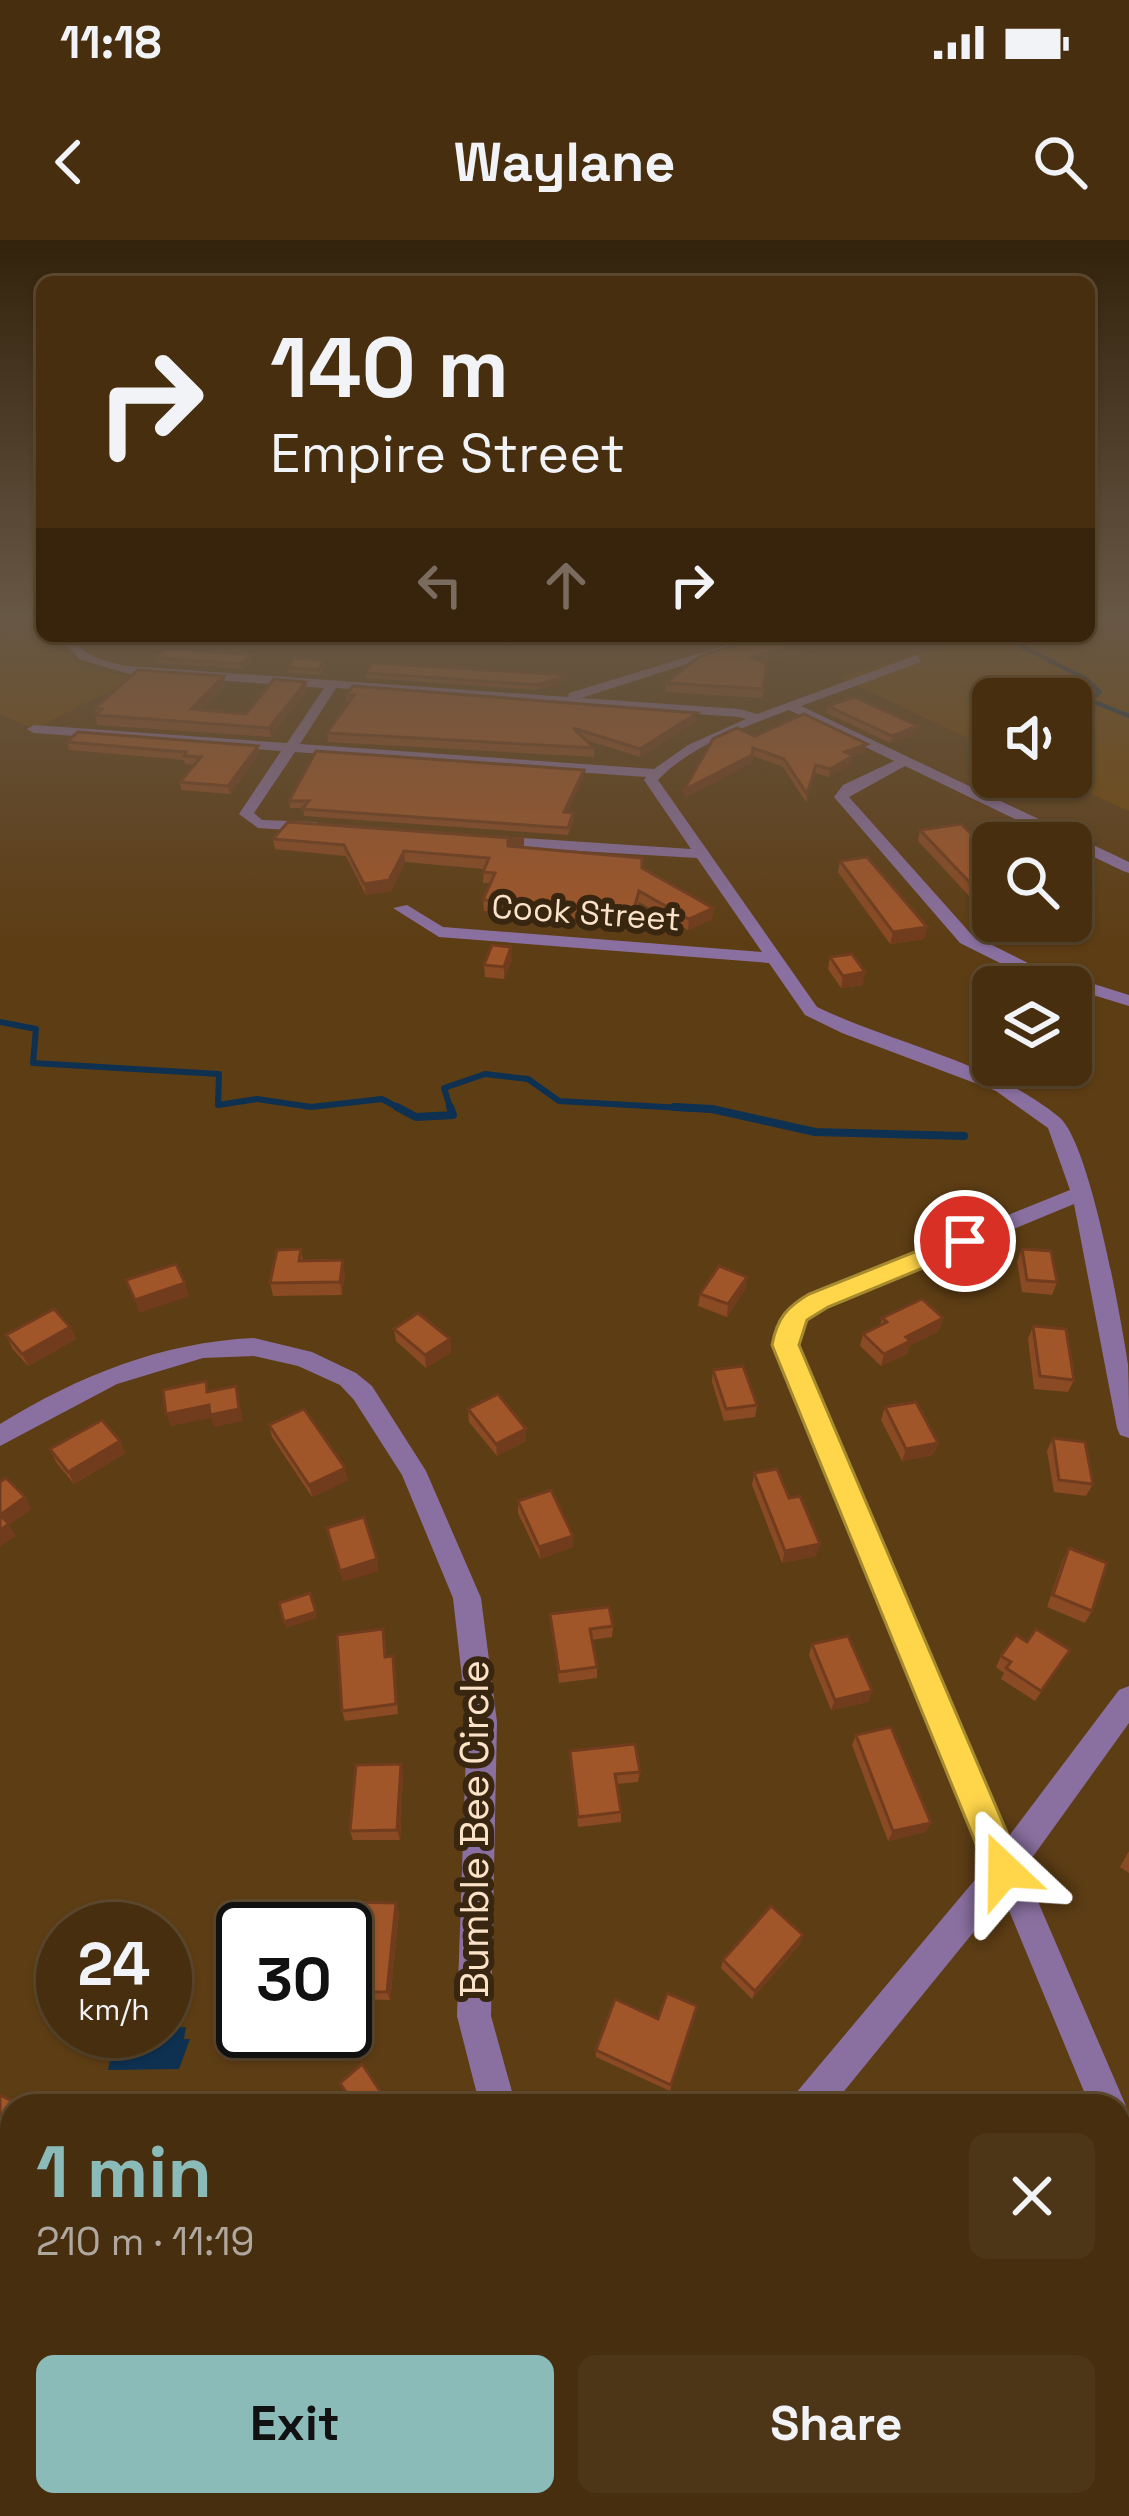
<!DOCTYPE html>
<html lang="en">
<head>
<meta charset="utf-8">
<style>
  :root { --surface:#462e0f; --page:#4d3618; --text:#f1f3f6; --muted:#b0a89e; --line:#5e4a2f; --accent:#8bbbb9 }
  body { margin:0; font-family:"Space Grotesk",sans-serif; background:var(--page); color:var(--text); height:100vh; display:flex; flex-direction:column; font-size:45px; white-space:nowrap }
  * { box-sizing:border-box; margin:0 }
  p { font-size:39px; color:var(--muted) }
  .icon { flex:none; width:66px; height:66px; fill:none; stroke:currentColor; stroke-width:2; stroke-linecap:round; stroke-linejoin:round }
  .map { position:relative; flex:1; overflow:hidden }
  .side { position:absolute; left:0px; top:1854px; width:1131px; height:423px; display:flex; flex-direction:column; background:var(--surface); border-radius:36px 36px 0 0; box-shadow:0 3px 9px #0004,0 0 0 3px var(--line) }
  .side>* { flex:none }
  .top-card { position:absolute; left:36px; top:36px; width:1059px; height:366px; border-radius:18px; box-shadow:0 3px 9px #0004,0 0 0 3px var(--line); background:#462e0f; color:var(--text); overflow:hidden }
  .buttons { position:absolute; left:972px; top:438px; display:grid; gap:24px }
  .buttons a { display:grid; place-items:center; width:120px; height:120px; border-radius:18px; background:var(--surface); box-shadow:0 3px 9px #0004,0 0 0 3px var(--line); font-size:60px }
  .speed { position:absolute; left:36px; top:1662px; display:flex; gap:24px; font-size:60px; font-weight:700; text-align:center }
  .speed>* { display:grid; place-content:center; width:156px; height:156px; border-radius:50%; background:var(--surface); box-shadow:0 3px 9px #0004,0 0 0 3px var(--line); line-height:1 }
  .speed small { font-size:30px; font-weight:400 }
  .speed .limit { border:6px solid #111; border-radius:18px; background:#fff; color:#111 }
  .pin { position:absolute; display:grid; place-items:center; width:102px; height:102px; color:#fff; margin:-51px; border:6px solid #fff; border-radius:50%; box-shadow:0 3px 12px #0007 }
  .me { position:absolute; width:132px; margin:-66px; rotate:337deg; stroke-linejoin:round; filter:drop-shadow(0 0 9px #0008) }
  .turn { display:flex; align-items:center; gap:42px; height:252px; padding:0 36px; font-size:54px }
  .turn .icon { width:156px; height:156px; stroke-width:2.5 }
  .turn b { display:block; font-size:84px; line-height:102px }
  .lanes { display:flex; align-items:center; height:114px; padding:0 36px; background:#0003; justify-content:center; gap:60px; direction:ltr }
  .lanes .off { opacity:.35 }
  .round { display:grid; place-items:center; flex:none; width:126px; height:126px; border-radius:18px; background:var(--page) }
  .overview { display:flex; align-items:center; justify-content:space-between; height:204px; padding:0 36px }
  h1 { font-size:72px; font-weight:800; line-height:90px; color:var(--accent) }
  .action { display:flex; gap:24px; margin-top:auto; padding:24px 36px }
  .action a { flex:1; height:138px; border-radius:18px; background:var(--accent); color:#111; font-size:48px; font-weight:800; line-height:138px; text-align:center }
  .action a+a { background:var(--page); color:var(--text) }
  .status { display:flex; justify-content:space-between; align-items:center; height:84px; padding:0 60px; background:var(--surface); direction:ltr }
  .status svg { height:33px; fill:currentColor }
  header { display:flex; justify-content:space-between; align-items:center; height:156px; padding:0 36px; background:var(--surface); font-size:54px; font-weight:800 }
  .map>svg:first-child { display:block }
  .green { fill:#724708 }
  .water { fill:#0e3151 }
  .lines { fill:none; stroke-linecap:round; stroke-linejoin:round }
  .stream-far2 { stroke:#0e3151; stroke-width:4.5 }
  .stream-far1 { stroke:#0e3151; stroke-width:6 }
  .stream { stroke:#0e3151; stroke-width:8 }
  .minor { fill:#8a70a0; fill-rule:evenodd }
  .wall { fill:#8a4a23 }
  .shaded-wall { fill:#713c1d }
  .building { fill:#a15629; stroke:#713c1d; stroke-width:3 }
  .route { fill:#ffd54a; stroke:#a68a30; stroke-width:3 }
  .labels { text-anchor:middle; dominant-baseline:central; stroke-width:12; stroke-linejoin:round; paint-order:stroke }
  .far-street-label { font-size:33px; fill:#fbe2c8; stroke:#392610 }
  .street-label { font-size:39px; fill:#fbe2c8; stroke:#392610 }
</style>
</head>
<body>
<div class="status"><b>11:18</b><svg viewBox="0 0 49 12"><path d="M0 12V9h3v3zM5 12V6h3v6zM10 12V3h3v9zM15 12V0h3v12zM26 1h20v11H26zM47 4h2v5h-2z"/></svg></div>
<header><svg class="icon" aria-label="back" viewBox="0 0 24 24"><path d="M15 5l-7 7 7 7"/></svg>Waylane<svg class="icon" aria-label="search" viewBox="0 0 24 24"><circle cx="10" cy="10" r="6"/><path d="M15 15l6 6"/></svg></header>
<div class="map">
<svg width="1129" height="2276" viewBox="0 0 1129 2276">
  <rect width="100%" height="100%" fill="#5d3d14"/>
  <g class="green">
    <path d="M1089,382h40v189l-76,-34h18v-78h-78v51l-154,-73 141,-41h109z"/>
    <path d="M42,387v9h9c16,34 54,36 88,41l-105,52 -34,-15v-80z"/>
  </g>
  <path class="water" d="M186,1787l-2,12h6l-11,30 -71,1 8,-39z"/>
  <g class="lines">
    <path class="stream-far2" d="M1021,406l65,33 14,13 -11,8 40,16"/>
    <g class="stream-far1">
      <path d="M0,782l36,7 -3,34 186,11 -1,31 39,-6 54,8 71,-8 21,11"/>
      <path d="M451,870l-7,-22 41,-14 43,5 31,22 158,9"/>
    </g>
    <g class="stream">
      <path d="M397,867l19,10 37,-2 -3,-8"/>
      <path d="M674,867l38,2 103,23 149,4"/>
    </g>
    <g class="minor">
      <path d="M59,396h12c13,21 35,26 58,30l439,31 1,-4 187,-57h19l-194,62 159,11 17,5 160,-59 4,7 -120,44 328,156v11l-6,-2 -218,-105 -56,31 123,138 58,29 99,31v11l-111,-34 -58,-29 -126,-146 9,-12 51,-24 -105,-51c-44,17 -98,35 -131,70l159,227c80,38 173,54 242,110 31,25 62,202 69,247 1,24 1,50 1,74l-9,-3 -3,-7 -43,-224 -247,102 -23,18 -7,20 212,492 110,-146 10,-4v37l-105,146 102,237 -4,9 7,3v55l-10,-4v-63h-29l-87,-210 -171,210h-41l5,-13 193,-230 -216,-519c6,-24 18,-37 38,-50l259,-104 -22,-62 -52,-37 -154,-58 -37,-18 -36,-52 -330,-26 -46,-29 14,-3 36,22 319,25 -65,-94 -203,-12 -8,-5 8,-5 197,13 -47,-69 2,-3 -351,-25 -41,61 8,7 54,2 8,5 -8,5 -58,-4 -19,-14 42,-63 -247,-18 -7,-4 7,-4 253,18 37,-55 -195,-14 -50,-15zM336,448l403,29 7,2 -58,26 -34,24 -354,-25z"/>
      <path d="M254,1098l58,14 44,21 16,13 54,85 55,127 16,124 -6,294 25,90h-36l-23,-90 10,-294 -14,-124 -51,-123 -48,-75 -14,-15 -42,-19 -44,-10 -51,2 -86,26 -117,62v-22c78,-48 162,-82 254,-86z"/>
      <rect x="0" y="2071" width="12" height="40"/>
      <path d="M607,2265h42l4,11h-42z"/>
    </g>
  </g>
  <g class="wall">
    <path d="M764,396h93l-94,26 4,2 -5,34 -97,-6 1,-9z"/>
    <path d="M250,415l1,5 -9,9 -85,-6 -1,-5z"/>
    <path d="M326,425l-7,10 -31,-2 -1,-6z"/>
    <path d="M365,433l204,8 -32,9 -172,-12z"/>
    <path d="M224,436l2,9 -24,25 44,4 61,-23 -36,46 -174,-12 -2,-17z"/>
    <path d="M346,455l351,18 -1,8 -56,36 -54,-17 8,8v9l-266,-15 -1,-9 22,-30h-2z"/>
    <path d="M828,466l89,28 -27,9 -63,-30z"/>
    <path d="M755,496l110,16 -13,5 -1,7 -22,13 -14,-4 -9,29 -23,-35 -30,-11 -1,7 -68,35v-8z"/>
    <path d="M67,502l192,12 -29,40 -49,-4 -1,-8 15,-17 -10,-1 -1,-4 -115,-10z"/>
    <path d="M584,530v7l-17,35 6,1v7l-5,15 -264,-19 -1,-8h-13l-1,-7z"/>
    <path d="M920,590l72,38 -5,1 6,6v46h32v2l-27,4 -80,-86z"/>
    <path d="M273,599l251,9 118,20 71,40 -1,11 -24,11 -49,-28 -7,22 -148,-13 -1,-11 7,-17h-7l1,-14 -79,-7 -14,29 -25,4 -20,-39 -71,-7z"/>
    <path d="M840,621l87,66 -3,12 -34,5 -52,-72z"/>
    <path d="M830,717l33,28 -22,3 -13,-19z"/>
    <path d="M512,719l-8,20 -19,-2 -1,-12z"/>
    <path d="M301,1009l2,12 42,12 -3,22 -69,1 -3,-13z"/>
    <path d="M1022,1009l35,33 -5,13 -30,-3 -5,-31z"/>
    <path d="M747,1037l-2,12 -18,28 -29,-11 2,-12z"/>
    <path d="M882,1078h61l-4,13 -30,15 -2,8 -26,12 -21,-20 3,-12 17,-8z"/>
    <path d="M1033,1086l41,54 -6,12 -34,-3 -6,-50z"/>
    <path d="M70,1087l6,12 -48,27 -16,-18 -6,-13z"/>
    <path d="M394,1089l56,10 1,13 -25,16 -30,-27z"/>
    <path d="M713,1130l44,35 -2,12 -31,4 -12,-39z"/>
    <path d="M885,1167l53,36 -5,12 -31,6 -21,-41z"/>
    <path d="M468,1169l58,32 -29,15 -28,-34z"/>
    <path d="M269,1185l79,55 -36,17 -40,-60z"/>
    <path d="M1053,1198l40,46 -7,12 -32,-4 -7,-41z"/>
    <path d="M120,1201l5,12 -51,31 -18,-22 -6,-13z"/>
    <path d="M754,1233l35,25 27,58 -34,7 -30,-78z"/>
    <path d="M518,1261l55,35v11l-33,12 -22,-46z"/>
    <path d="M1069,1308l23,63 -7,12 -38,-16 16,-48z"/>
    <path d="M550,1374l63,12 -1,11 -20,3 5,27v11l-38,5z"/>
    <path d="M385,1400l1,17 9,10 3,47 -53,7 -3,-10z"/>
    <path d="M1027,1402l36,19 -28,40 -34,-22 3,-6 -8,-6 5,-11z"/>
    <path d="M812,1404l60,47 -4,11 -37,8 -22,-55z"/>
    <path d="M856,1495l75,88 -6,9 -37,9 -36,-96z"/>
    <path d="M570,1511l70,21 -2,10 -21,2 4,28v10l-43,5z"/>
    <path d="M403,1534l-3,66h-47l-3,-9z"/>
    <path d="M1129,1611v22l-9,-6z"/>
    <path d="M399,1672l-9,88 -45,-1v-59z"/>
    <path d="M800,1704l-48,55 -31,-31 2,-8z"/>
    <path d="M697,1766l-27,85 -74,-34v-7l62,-31z"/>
    <path d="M1129,2108v127l-5,1 -5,-12v-113z"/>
  </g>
  <g class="shaded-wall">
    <path d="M828,396h29l-106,29 1,-8z"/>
    <path d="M250,415l1,5 -9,9 -1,-5z"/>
    <path d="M569,435v6l-32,9v-5z"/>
    <path d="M224,436l2,9 -33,34 -2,-10z"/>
    <path d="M306,442l1,9 -36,46 -2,-9z"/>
    <path d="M697,473l-1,8 -56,36v-8z"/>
    <path d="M918,486l-1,8 -27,9 2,-7z"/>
    <path d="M867,504l-2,8 -13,5 -1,7 -22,13 1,-8 15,-17z"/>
    <path d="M258,506l1,8 -29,40 -2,-8z"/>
    <path d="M752,515v8l-68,35v-8z"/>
    <path d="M584,530v7l-20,42v-7z"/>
    <path d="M524,599v11l-15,2 -1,-11z"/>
    <path d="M404,611l1,11 -14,29 -25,4 -2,-11z"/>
    <path d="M993,617l-1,11 -17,3 3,-12z"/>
    <path d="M713,668l-1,11 -24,11 1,-11z"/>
    <path d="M1000,681h25v2l-27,4z"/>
    <path d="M927,687l-3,12 -34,5 3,-12z"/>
    <path d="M511,707l1,12 -8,20v-12z"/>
    <path d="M865,732l-2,13 -22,3 2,-12z"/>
    <path d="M343,1020l2,13 -3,22 -2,-13z"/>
    <path d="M747,1037l-2,12 -18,28 1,-13z"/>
    <path d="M185,1043l4,13 -50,17 -4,-13z"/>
    <path d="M943,1078l-4,13 -30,15 -2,8 -26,12 3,-12 22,-17z"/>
    <path d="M70,1087l6,12 -48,27 -6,-12z"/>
    <path d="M450,1099l1,13 -25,16 -1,-13z"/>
    <path d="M236,1146l7,35 -29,6 -3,-9 -40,8 -5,-12z"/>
    <path d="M526,1189v12l-29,15 -1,-12z"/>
    <path d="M120,1201l5,12 -51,31 -6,-12z"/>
    <path d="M938,1203l-5,12 -31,6 4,-12z"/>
    <path d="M345,1228l3,12 -36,17 -3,-12z"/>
    <path d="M25,1257l7,12 -23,16 7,11 -16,11v-32z"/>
    <path d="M573,1296v11l-33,12 -1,-12z"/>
    <path d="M820,1304l-4,12 -34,7 3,-12z"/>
    <path d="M377,1319l2,12 -37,11 -2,-11z"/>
    <path d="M316,1372l1,6 -31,10 -2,-6z"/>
    <path d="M872,1451l-4,11 -37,8 4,-10z"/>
    <path d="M401,1524l2,10 -3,66 -3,-10z"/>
    <path d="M931,1583l-6,9 -37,9 5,-10z"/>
    <path d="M396,1663l3,9 -9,88 -3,-8z"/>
    <path d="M803,1695l-3,9 -48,55 3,-8z"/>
    <path d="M12,1866v22l-12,21v-22z"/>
    <path d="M199,2265h7l-2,11h-7z"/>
    <path d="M1,2270h11l-2,6h-10z"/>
  </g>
  <g class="building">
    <path d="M764,396h64l-76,21 15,7 -4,25 -97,-6 34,-27z"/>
    <path d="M166,409l84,6 -9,9 -85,-6z"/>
    <path d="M295,418l30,2 -7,10 -31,-3z"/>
    <path d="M372,423l197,12 -32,10 -172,-12z"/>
    <path d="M138,430l86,6 -33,33 55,5 28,-35 32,3 -37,46 -174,-13 7,-6 -7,-1z"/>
    <path d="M353,446l344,27 -57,36 -67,-21 21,20 -267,-15 27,-38h-8z"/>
    <path d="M854,457l64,29 -26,10 -64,-30z"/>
    <path d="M804,474l63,30 -22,8 8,4 -23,13 -14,-4 -9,29 -23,-35 -31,-11 -1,7 -68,35 29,-51 24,-11 18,8z"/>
    <path d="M78,492l180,14 -30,40 -48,-4 21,-25 -17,-1 2,-4 -119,-10z"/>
    <path d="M316,511l268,19 -20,42 9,1 -5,15 -266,-19 7,-8h-20z"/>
    <path d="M288,582l236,17 -16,2v5l134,12v10l71,40 -24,11 -50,-28 -6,22 -150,-13 12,-27 -12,-1 6,-14 -85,-7 -15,29 -25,4 -20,-39 -71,-6z"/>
    <path d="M961,584l32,31v2l-15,2 15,16v32l-73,-77z"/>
    <path d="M867,617l60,70 -34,5 -53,-71z"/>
    <path d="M492,705l19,2 -7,20 -20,-2z"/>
    <path d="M852,714l13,18 -22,4 -13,-19z"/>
    <path d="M301,1009l-2,12 44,-1 -3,22 -70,1 7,-33z"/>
    <path d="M1022,1009l29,2 6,31 -30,-2z"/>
    <path d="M176,1024l9,19 -50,17 -9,-20z"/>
    <path d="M719,1026l28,11 -19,27 -28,-10z"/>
    <path d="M922,1059l21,19 -37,19 4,4 -26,13 -21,-20 24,-12 -5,-4z"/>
    <path d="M54,1069l16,18 -48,27 -16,-19z"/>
    <path d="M418,1073l32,26 -25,16 -31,-26z"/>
    <path d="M1033,1086l33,3 8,51 -34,-4z"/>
    <path d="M743,1126l14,39 -31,4 -13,-39z"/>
    <path d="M206,1141l1,11 29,-6 3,23 -29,6 -1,-10 -43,9 -3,-24z"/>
    <path d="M498,1154l28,35 -30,15 -28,-35z"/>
    <path d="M916,1162l22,41 -32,6 -21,-42z"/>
    <path d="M304,1169l41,59 -36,17 -40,-60z"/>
    <path d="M102,1180l18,21 -52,31 -18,-23z"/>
    <path d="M1053,1198l32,4 8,42 -34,-4z"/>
    <path d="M777,1229l12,29 11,-2 20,48 -35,7 -31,-78z"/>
    <path d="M6,1238l19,19 -25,18v-33z"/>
    <path d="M551,1250l22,46 -34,11 -21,-46z"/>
    <path d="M0,1275l9,9 -9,6z"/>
    <path d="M364,1277l13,42 -37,12 -13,-43z"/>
    <path d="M1069,1308l38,15 -15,48 -39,-16z"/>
    <path d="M310,1353l6,19 -32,10 -5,-19z"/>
    <path d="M609,1367l4,19 -23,3 7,38 -38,5 -9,-58z"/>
    <path d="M383,1389l2,28 8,-1 3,48 -54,7 -5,-76z"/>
    <path d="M1036,1389l34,21 -29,41 -35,-23 5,-6 -10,-6 15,-21 11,7z"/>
    <path d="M848,1396l24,55 -37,9 -23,-56z"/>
    <path d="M891,1487l40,96 -38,8 -37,-96z"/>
    <path d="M635,1504l5,28 -25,2 6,38 -43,5 -8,-66z"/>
    <path d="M401,1524l-4,66 -47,1 6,-66z"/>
    <path d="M350,1662l46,1 -9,89h-42v-52z"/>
    <path d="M771,1666l32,29 -48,56 -32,-31z"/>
    <path d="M667,1753l30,13 -26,79 -75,-35 19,-51 43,20z"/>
    <path d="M362,1824l28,42h-49l9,-8 -10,-15z"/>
    <path d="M0,1855l14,7 -14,25z"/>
    <path d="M1129,2108v113l-10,-26v-84z"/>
    <path d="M112,2265h87l-2,11h-87z"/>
    <path d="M316,2265h98l-3,11h-98z"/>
  </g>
  <linearGradient id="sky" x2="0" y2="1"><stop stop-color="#33220b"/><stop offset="0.54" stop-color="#675745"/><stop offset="1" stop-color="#675745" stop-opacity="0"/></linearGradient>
  <rect width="1129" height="701" fill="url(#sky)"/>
  <path class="route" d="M965,992l13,9 -4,6 -146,60 -21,13 -8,25 224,525 -6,13 -13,6 -12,-6 -220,-538c5,-27 15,-38 37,-51z"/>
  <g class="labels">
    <g class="far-street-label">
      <text transform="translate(586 673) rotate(4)">Cook Street</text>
    </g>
    <g class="street-label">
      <text transform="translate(474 1589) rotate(-90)">Bumble Bee Circle</text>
    </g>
  </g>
</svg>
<div class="buttons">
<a><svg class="icon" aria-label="sound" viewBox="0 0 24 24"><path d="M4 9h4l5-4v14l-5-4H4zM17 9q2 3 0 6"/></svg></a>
<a><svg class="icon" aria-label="search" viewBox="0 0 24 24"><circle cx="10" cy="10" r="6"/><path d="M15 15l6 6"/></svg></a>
<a><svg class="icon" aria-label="layers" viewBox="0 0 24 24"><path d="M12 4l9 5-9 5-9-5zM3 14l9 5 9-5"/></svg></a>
</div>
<div class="speed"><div>24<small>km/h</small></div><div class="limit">30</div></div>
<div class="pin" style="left:965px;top:1001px;background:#d93025"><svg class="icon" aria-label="arrive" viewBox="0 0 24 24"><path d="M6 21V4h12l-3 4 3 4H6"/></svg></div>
<svg class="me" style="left:1004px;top:1630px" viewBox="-20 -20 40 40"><path d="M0-17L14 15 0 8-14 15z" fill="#ffd54a" stroke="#fff" stroke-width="4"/></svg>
<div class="top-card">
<div class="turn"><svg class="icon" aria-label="right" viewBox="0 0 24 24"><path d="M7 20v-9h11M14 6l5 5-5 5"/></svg><div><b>140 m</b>Empire Street</div></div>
<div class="lanes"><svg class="icon off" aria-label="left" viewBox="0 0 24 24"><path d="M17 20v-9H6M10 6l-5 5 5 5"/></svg><svg class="icon off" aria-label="ahead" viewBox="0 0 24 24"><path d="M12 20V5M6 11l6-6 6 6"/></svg><svg class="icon" aria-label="right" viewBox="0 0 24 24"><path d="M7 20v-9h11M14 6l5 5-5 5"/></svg></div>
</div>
<section class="side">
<div class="overview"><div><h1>1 min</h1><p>210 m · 11:19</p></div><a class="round"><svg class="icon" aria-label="close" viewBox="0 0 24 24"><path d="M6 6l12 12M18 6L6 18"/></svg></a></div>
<div class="action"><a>Exit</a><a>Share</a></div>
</section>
</div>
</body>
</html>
